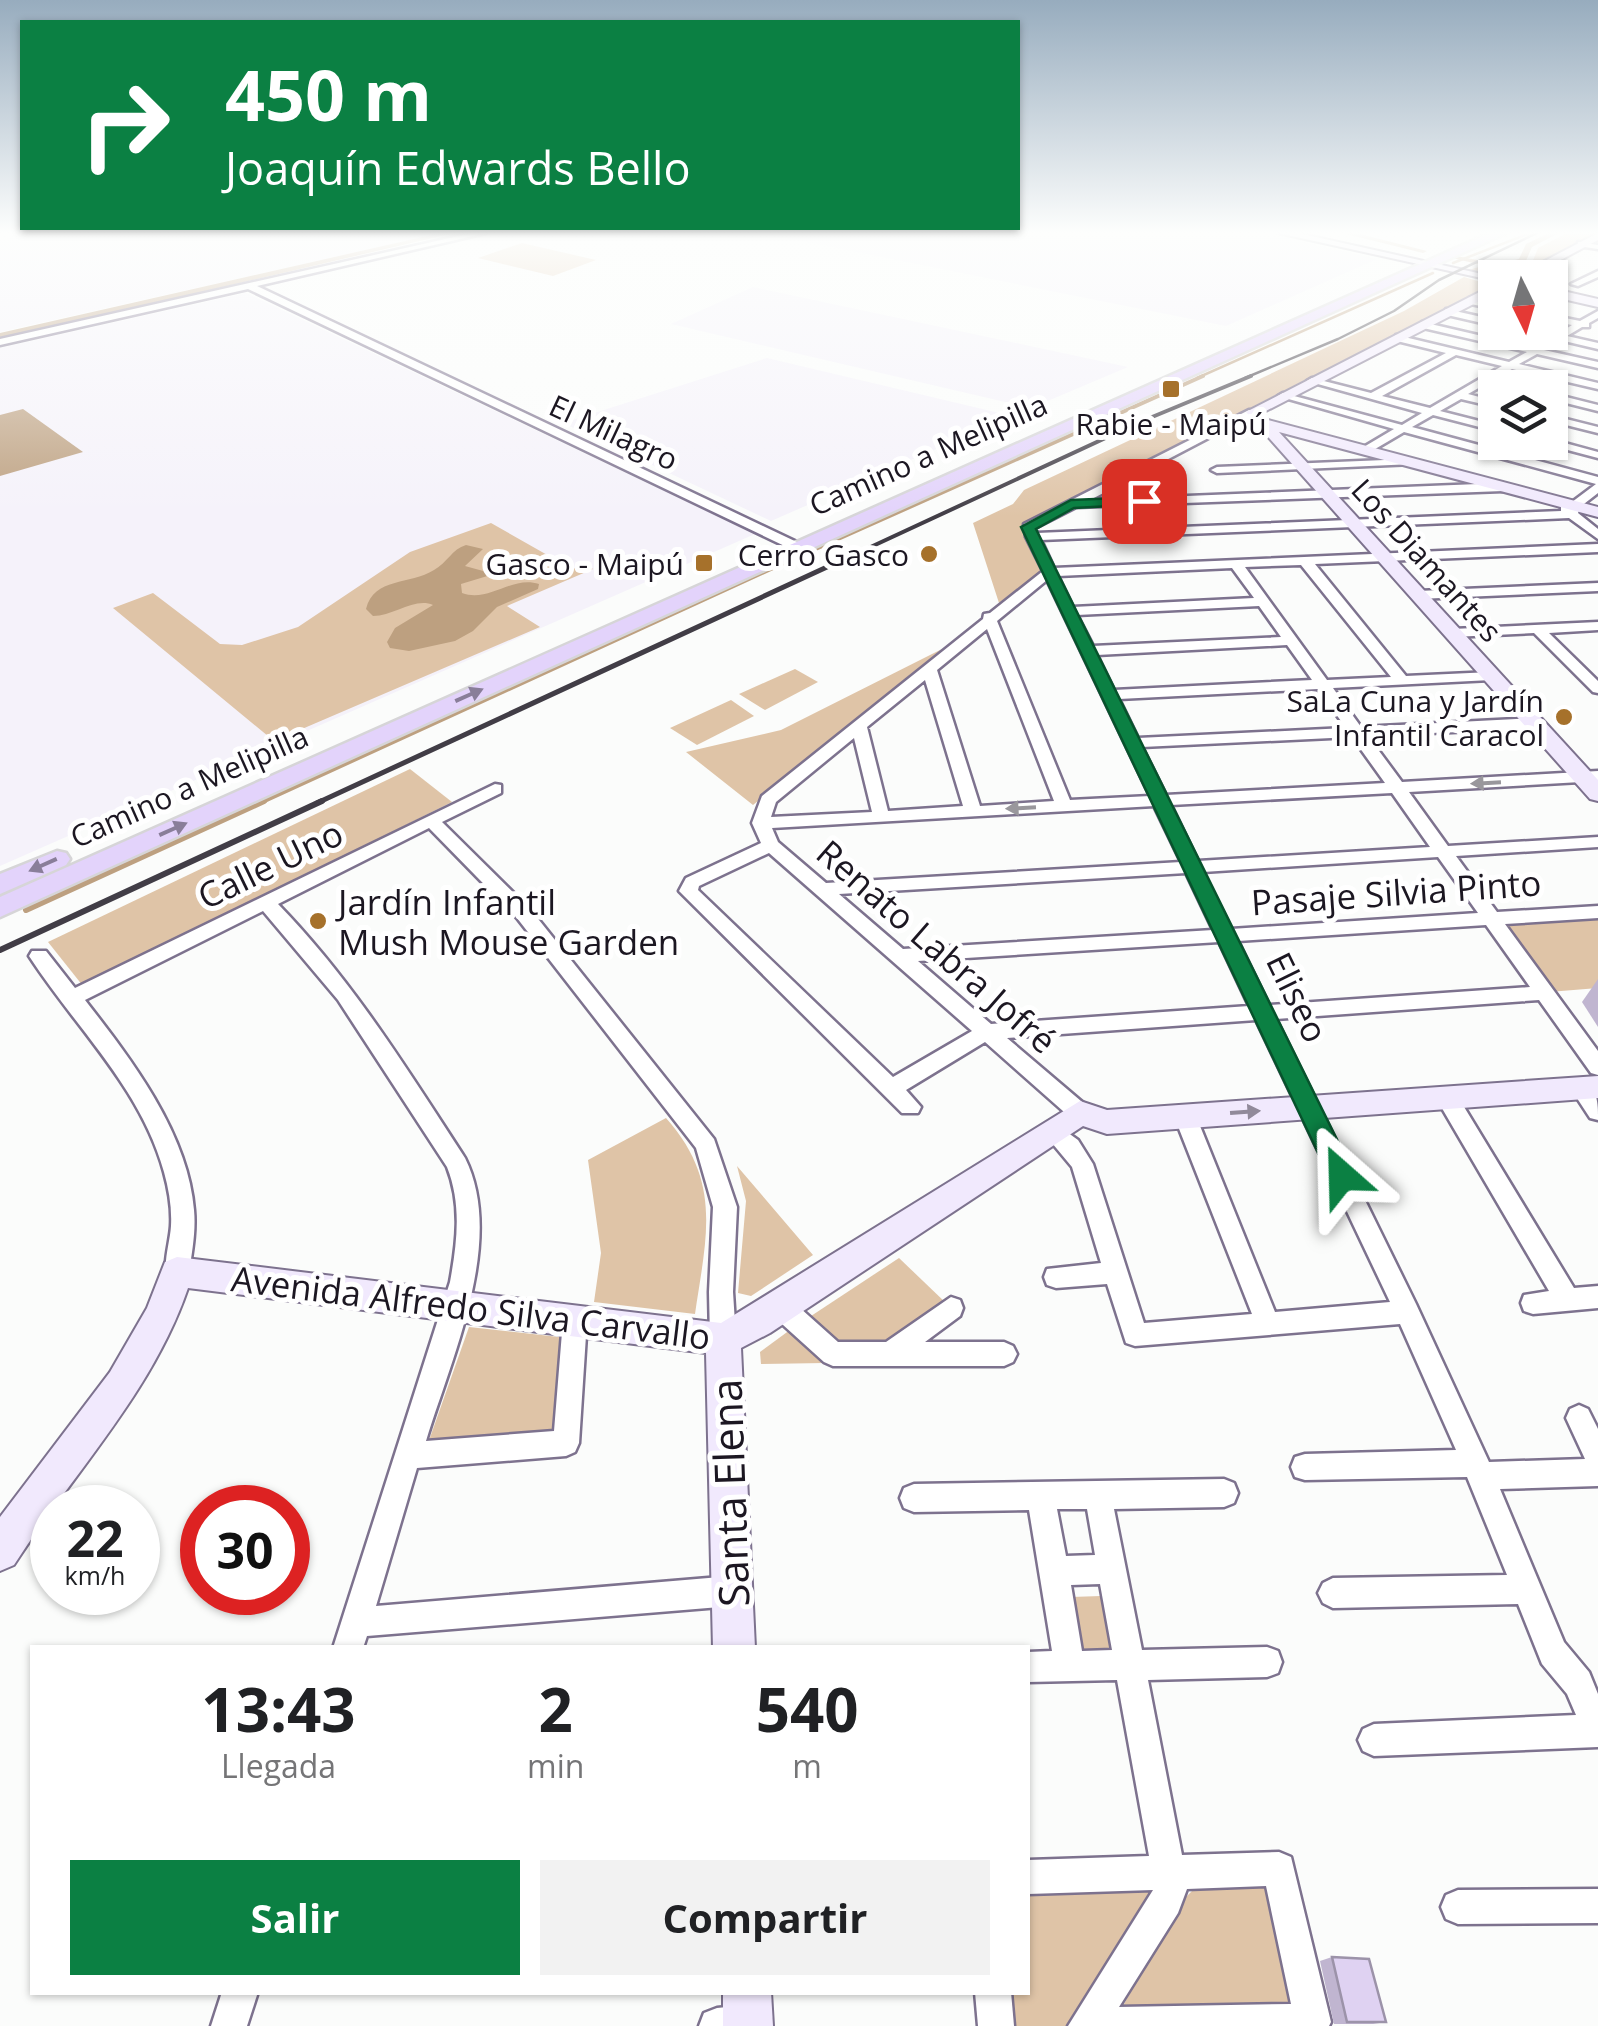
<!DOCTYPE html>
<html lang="es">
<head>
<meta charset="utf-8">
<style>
  :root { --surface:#fff; --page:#f2f2f2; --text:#202124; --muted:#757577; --accent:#0b8043 }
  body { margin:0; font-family:"Open Sans",sans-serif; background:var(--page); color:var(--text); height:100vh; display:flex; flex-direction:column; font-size:38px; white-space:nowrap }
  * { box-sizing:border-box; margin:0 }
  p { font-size:32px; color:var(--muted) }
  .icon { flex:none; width:55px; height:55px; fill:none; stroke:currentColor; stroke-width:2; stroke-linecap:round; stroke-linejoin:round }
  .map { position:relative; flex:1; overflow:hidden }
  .drawer { position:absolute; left:30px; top:1645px; width:1000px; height:350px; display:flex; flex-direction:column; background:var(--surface); border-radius:0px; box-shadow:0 2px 8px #0004 }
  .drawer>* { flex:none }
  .banner { position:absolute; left:20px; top:20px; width:1000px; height:210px; border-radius:0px; box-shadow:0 2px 8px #0004; background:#0b8043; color:#fff; overflow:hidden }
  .needle { width:65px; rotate:175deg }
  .fabs { position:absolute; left:1478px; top:260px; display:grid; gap:20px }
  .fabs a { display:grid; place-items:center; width:90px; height:90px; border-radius:0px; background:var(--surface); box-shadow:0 2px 8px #0004; font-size:50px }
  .speed { position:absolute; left:30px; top:1485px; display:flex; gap:20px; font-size:50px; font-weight:700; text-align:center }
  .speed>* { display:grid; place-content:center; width:130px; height:130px; border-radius:50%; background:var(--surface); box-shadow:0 2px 8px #0004; line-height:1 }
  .speed small { font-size:25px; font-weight:400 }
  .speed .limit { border:15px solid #d22; background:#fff; color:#111 }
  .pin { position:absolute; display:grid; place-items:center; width:85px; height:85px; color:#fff; margin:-42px; border-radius:20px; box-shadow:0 5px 15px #0006 }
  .me { position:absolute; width:110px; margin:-55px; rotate:335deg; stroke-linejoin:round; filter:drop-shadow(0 0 8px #0008) }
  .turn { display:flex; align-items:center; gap:35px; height:210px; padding:0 40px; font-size:45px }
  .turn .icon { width:130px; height:130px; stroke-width:2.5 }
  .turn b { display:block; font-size:70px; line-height:85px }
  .eta { display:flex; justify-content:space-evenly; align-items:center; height:170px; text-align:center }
  .eta b { font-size:60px; font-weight:700; line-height:70px }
  .button { display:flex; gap:20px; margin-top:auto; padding:20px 40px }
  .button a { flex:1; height:115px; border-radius:0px; background:var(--accent); color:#fff; font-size:40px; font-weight:700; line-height:115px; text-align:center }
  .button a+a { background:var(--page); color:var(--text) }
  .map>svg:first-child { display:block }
  .built { fill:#f5f2fa }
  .green { fill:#dfc4a7 }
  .water { fill:#bda080 }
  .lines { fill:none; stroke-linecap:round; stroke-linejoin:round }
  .stream-far3 { stroke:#bda080; stroke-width:2.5 }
  .stream-far2 { stroke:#bda080; stroke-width:4 }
  .stream-far1 { stroke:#bda080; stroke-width:5 }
  .stream { stroke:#bda080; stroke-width:6 }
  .canal { fill:#bda080; fill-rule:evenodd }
  .street-casing { stroke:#7d728e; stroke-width:5 }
  .secondary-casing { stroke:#7d728e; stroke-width:4 }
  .primary-casing { stroke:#d6d5d7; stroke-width:5 }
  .street { fill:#fff; fill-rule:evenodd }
  .secondary { fill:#f1e9fd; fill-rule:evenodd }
  .primary { fill:#e3d3fb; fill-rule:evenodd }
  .rail-far3 { stroke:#413d46; stroke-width:2.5 }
  .rail-far2 { stroke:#413d46; stroke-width:4 }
  .rail-far1 { stroke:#413d46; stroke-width:5 }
  .rail { stroke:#413d46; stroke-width:6 }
  .wall { fill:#c0b5d0 }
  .building { fill:#dfd2f2; stroke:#9c93a9; stroke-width:2.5 }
  .oneway { fill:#897e99 }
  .oneway2 { fill:#99979c }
  .oneway3 { fill:#918a9a }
  .route { fill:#0b8043; stroke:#07532c; stroke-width:2.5 }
  .poi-dot { fill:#a6712b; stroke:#fff; stroke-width:4 }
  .labels { text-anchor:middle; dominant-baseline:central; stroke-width:10; stroke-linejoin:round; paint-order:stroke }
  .far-poi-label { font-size:30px; fill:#1c1722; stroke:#fff; text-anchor:end }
  .far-street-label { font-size:30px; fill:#1c1722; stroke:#fff }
  .street-label { font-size:35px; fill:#1c1722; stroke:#fff }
  .poi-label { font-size:35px; fill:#1c1722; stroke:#fff; text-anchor:start }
  .near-street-label { font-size:42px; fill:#1c1722; stroke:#fff }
</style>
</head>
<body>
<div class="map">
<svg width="1598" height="2026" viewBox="0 0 1598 2026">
  <rect width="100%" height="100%" fill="#fbfcfb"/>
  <g class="built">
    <path d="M26,233h415l-441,99v-91z"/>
    <path d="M762,233h503l112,26 -151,67z"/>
    <path d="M753,287l375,80 -97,41 -360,-84z"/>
    <path d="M246,293l509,241 -755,332v-518z"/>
    <path d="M767,358l245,58 -241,105 -208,-98z"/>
  </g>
  <g class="green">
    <path d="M1567,233h31l-84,44 -44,-7c19,-9 41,4 62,-7l6,-15z"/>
    <path d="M522,243l74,17 -43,16 -75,-18z"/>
    <path d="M1464,277l27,8 -465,238 18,46 -45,34 -26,-80 40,-19 11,-14 380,-179z"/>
    <path d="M491,523l81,46 15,-4 6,4 -86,37 33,21 -266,114 -161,-133 40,-15 67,51 22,1 56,-18 112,-75z"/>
    <path d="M942,649l-189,156 -67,-53 95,-22z"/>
    <path d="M795,669l23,13 -53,28 -26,-16z"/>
    <path d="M731,700l23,16 -57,29 -27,-17z"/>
    <path d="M410,769l42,33 -369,184 -35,-44z"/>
    <path d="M1598,916v72l-49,4 -50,-70z"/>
    <path d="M666,1118c57,64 40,120 29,196l-101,-12 7,-49 -13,-93z"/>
    <path d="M737,1166l76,89 -62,41 -13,-3 8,-92z"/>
    <path d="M899,1258l48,46 -59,45h-48l-32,-31z"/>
    <path d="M469,1327l99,11 -7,94 -134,14z"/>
    <path d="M794,1327l31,36 -64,1 -1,-12z"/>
    <path d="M1101,1596l13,66h-32l-11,-65z"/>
    <path d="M1144,1880l10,18 -86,128h-63l-3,-33 26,-1v-108z"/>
    <path d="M1201,1882h74l28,131h-184l60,-109z"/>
  </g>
  <g class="water">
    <path d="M23,409l60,43 -83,24v-61z"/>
    <path d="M466,545l17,4 -18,17 29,8 -33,10 1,9c27,10 50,-18 77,-9l-1,5 -41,18 -24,24 -18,10 -46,10 -19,-3 -3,-6 8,-14 38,-23c-18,-8 -39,11 -60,11l-7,-7c8,-32 44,-24 68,-39 13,-7 18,-21 32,-25z"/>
  </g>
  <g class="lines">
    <g class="stream-far3">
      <path d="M1453,263l77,-30"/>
      <path d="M1197,378l236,-105"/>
    </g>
    <path class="stream-far2" d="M782,564l421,-188"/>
    <path class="stream-far1" d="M259,803l528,-242"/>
    <path class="stream" d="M26,910l238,-109"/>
    <g class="canal">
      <path d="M440,233h14l-454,106v-6z"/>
      <path d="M1342,233h14l71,18 -4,2z"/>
      <path d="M1549,233h10l-27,14 -7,16 -26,6 -47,-11 4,-2 43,8 20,-5 7,-15z"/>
    </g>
    <defs>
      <g id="street">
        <path d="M472,233h14l-229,53 544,258v6h-8l-545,-261 -248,56v-6z"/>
        <path d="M1578,242l20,3v4l-20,-3z"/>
        <path d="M1598,271v6l-20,9 -7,-2z"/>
        <path d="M1469,298l26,5v6l-29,-6z"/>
        <path d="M1446,309l49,11v6l-52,-12z"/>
        <path d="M1598,311v7l-9,5v4h-7l-15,9 31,7v6l-38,-9 -16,10 54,12v6l-61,-14 -18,10 79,19v6l-86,-20 -44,25 27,7v6l-34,-8 -21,12 55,14v6l-62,-16 -21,12 186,50v16l-18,14 -2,6 20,16v10l-29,-21 -528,22 13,28 544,-24v8l-283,12 91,112 85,-4 7,4 -7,4 -158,8 28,39 173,-9 8,5 -8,5 -166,8 34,46 196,-11v10l-189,11 39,54 150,-9v10l-142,9 41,56 101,-6v12l-93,6 93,127v24l-7,-2 -52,-73 -263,19 140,285 73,158 96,-3 -19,-41 4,-9 9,-4 9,4 10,20v57l-98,3 64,153 25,30 9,22v53l-224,9 -11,-5 -5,-11 5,-11 11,-5 202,-9 -9,-21 -25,-30 -24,-60 -185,4 -10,-5 -5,-10 5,-10 10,-5 174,-3 -40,-98 -162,3 -10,-3 -4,-10 4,-10 10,-3 151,-4 -56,-126 -265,22 -9,-3 -19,-59 -51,4 -9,-3 -3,-8 3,-8 54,-6 -29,-96 -30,-36 3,-6 8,-3 25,18 15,24 51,159 108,-9 -78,-198 3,-6 8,-3 8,3 3,6 79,196 115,-10 -134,-282 -249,18 81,69 3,6 -3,6h-16l-87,-77 -79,48 15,17 -3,6h-16l-223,-222 7,-13 75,-35 -9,-20 10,-27 221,-177 1,-5 6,-1 53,-42 -17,-34 -2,-13 225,-114 9,2 -168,88 413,-17 6,4 -6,4 -427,16 -41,21 2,5 524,-22v-6h7l28,-21 -192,-52 -34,20h-8v-4l32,-19 -116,-33 5,-3 119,32 20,-12 -115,-32 5,-3 59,15 75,-40 -53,-13 3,-5 113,27 18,-10 -108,-25 3,-5 112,26 17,-10 -17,-6 24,2 14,-9 -22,-4v-6l30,6zM1456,355l46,11 -72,42 -48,-12zM1301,565l90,112 -64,3 -82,-113zM1232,568l22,30 -181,9 -15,-31zM1047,580l103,216 -80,4 -73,-179zM1259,606l22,31 -188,9 -16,-31zM987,629l67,172 -74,5 -43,-136zM1287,645l25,35 -198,10 -17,-35zM925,680l38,126 -75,5 -21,-84zM1318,689l28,39 -208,10 -19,-39zM1352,737l33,46 -219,12 -24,-48zM854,738l18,74 -101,5 5,-15zM1392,793l38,54 -232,14 -27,-56zM1154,806l27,56 -355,21 -48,-41 -6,-14zM769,853l203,178 -79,46 -195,-187 1,-4zM1438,857l40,56 -247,16 -28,-57zM1186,873l27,57 -310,19 -64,-55zM1486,925l44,62 -261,18 -31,-64zM1219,942l30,64 -258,18 -73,-63z"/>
        <path d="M1550,393l48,12v6l-48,-12z"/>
        <path d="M1550,415l48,12v6l-48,-12z"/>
        <path d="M1550,439l48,13v6l-53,-14z"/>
        <path d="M1409,459l4,1v4l-196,9 -6,-3 6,-3z"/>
        <path d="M1598,583v8l-180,8 -7,-4 7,-4z"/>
        <path d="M1598,622v8l-49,3 49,48v12l-5,-1 -59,-59 -81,4 -7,-4 7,-4z"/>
        <path d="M495,784l6,1v8l-59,29 89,88 183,229 23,68 -4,85 3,47 -4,8 -9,4 -9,-4 -4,-8 -1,-47 4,-85 -17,-59 -179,-230 -88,-90 -151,76c74,76 129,165 187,254 41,82 -14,201 -39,283l128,-10 9,-111 3,-8 9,-3 9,3 3,8 -8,123 -4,9 -9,4 -149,12 -41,138 356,-30 10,5 5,10 -5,10 -10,5 -365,30 -4,12h-30l117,-366c7,-39 12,-77 -3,-115l-109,-167 -75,-89 -178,89c46,59 103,133 109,210 2,21 -2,42 -5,62l-3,7 -9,4 -9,-4c-6,-14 2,-36 3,-53 1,-18 -2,-36 -7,-54 -23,-84 -89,-145 -135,-216l3,-5h14l29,37z"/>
        <path d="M1582,1081c16,6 16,23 16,39l-8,-2 -19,-29 4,-6z"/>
        <path d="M1447,1090l8,2 119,196 24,-2v22l-65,6 -9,-3 -3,-8 3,-8 25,-4 -113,-193 3,-6z"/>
        <path d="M781,1296l9,3 48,43h48l65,-45 9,3 3,8 -3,8 -35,26h79l9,4 4,8 -4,8 -9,4h-171l-9,-4 -52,-47 -3,-8 3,-8z"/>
        <path d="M1224,1479l10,4 4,10 -4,10 -10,4 -110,2 28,141 125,-3 11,4 4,11 -4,11 -11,4 -119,3 34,175 97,-3 12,5 40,165 -2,4h-261l85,-136 -125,4v-34l121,-4 -32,-176 -89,2v-30l24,-1 -23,-141 -115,2 -10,-4 -4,-10 4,-10 10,-4zM1057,1509h30l8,46 -29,1zM1100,1584l12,66 -30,1 -11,-66zM1266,1886l25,118 -172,3 59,-94 9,-24z"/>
        <path d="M1598,1889v34l-140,1 -12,-5 -5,-12 5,-12 12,-5z"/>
        <path d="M222,1992h36l-11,34h-36z"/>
        <path d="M975,1992h36l3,34h-36z"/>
        <path d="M748,2005l13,5 4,16h-66l5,-13 13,-5z"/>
      </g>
      <g id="secondary">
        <path d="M1278,233h20l202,45h-5v3z"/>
        <path d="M1598,233v7l-71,38h-15z"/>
        <path d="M1495,284v9l-233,120 6,7 330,87v10l-319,-85 319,348v21l-8,-2 -344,-387z"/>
        <path d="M1550,288l48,11v8l-48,-11z"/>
        <path d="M1598,1076v22l-491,36 -24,-8 -313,207 -29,15 14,300h-42l-7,-295 -518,-65c-36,105 -115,185 -174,277l-14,6v-54l110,-145 37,-64 18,-46 12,-5 544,66 359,-222 27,9z"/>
        <path d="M723,1992h48l2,34h-50z"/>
      </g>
      <g id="primary">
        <path d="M1490,233h16l-1506,684v-20z"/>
        <path d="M57,851l9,2 4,6 -4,6 -66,29v-20z"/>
      </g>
    </defs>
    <use href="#street" class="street-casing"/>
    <use href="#secondary" class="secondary-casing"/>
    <use href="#primary" class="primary-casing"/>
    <use href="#street" class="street"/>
    <use href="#secondary" class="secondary"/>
    <use href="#primary" class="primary"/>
    <path class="rail-far3" d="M1245,378l93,-39 56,-28 45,-31 98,-47"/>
    <path class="rail-far2" d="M834,564l306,-142 111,-46"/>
    <path class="rail-far1" d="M317,803l523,-242"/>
    <path class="rail" d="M0,950l322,-149"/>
  </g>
  <g class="wall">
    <path d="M1598,979v48l-16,-25z"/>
    <path d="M1332,1957l54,65 -13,2h-39l-14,-63z"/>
  </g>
  <path class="building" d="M1332,1957l37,2 17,63h-39z"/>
  <defs><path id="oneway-solid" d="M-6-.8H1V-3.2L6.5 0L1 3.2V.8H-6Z" transform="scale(2.5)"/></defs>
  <g class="oneway">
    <use href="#oneway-solid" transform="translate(469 695) rotate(-24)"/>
    <use href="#oneway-solid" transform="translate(173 829) rotate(-24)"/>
    <use href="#oneway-solid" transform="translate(43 865) rotate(156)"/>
  </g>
  <g class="oneway2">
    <use href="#oneway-solid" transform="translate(1486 783) rotate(177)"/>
    <use href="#oneway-solid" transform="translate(1021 808) rotate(177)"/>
  </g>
  <use class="oneway3" href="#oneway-solid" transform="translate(1245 1112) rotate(-4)"/>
  <linearGradient id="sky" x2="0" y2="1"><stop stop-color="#97acbe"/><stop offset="0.45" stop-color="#fdfefd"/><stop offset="1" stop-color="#fdfefd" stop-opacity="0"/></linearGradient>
  <rect width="1598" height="517" fill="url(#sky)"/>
  <path class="route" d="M1144,497l5,1v6l-75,4 -38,21 319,647 -4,7 -9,4 -9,-4 -4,-7 -308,-649 50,-27z"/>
  <g class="poi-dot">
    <rect x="1161" y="379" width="20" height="20" rx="5"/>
    <circle cx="929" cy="554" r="10"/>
    <rect x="694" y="553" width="20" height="20" rx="5"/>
    <circle cx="1564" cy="717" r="10"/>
    <circle cx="318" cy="921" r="10"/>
  </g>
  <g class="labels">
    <g class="far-poi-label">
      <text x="1171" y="423" text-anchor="middle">Rabie - Maipú</text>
      <text x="909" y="554">Cerro Gasco</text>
      <text x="684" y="563">Gasco - Maipú</text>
      <text x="1544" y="700">SaLa Cuna y Jardín<tspan x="1544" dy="34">Infantil Caracol</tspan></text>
    </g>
    <g class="far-street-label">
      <text transform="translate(614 432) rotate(25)">El Milagro</text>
      <text transform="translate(928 454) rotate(-24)">Camino a Melipilla</text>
      <text transform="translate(1427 560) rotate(48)">Los Diamantes</text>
      <text transform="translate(189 786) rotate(-24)">Camino a Melipilla</text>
    </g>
    <g class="street-label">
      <text transform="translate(270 864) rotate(-26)">Calle Uno</text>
      <text transform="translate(1396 892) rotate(-4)">Pasaje Silvia Pinto</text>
      <text transform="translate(937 946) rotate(41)">Renato Labra Jofré</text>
      <text transform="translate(1298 997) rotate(64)">Eliseo</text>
      <text transform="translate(471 1307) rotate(7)">Avenida Alfredo Silva Carvallo</text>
    </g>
    <g class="poi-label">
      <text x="338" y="901">Jardín Infantil<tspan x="338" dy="40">Mush Mouse Garden</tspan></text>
    </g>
    <g class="near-street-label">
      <text transform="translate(729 1493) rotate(-92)">Santa Elena</text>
    </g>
  </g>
</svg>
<div class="fabs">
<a><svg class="needle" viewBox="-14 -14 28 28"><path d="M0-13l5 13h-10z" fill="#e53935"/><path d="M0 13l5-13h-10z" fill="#757577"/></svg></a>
<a><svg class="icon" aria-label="layers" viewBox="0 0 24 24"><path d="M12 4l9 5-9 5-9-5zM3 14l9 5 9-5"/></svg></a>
</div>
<div class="speed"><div>22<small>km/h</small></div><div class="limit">30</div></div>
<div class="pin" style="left:1144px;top:501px;background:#d93025"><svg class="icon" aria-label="arrive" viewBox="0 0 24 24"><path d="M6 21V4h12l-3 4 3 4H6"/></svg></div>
<svg class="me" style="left:1342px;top:1176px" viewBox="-20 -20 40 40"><path d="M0-17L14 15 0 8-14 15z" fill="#0b8043" stroke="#fff" stroke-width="4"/></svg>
<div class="banner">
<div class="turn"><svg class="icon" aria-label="right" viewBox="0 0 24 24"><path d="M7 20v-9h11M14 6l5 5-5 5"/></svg><div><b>450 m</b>Joaquín Edwards Bello</div></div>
</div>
<section class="drawer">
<div class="eta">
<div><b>13:43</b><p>Llegada</p></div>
<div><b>2</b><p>min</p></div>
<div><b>540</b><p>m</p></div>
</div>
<div class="button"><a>Salir</a><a>Compartir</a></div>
</section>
</div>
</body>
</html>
